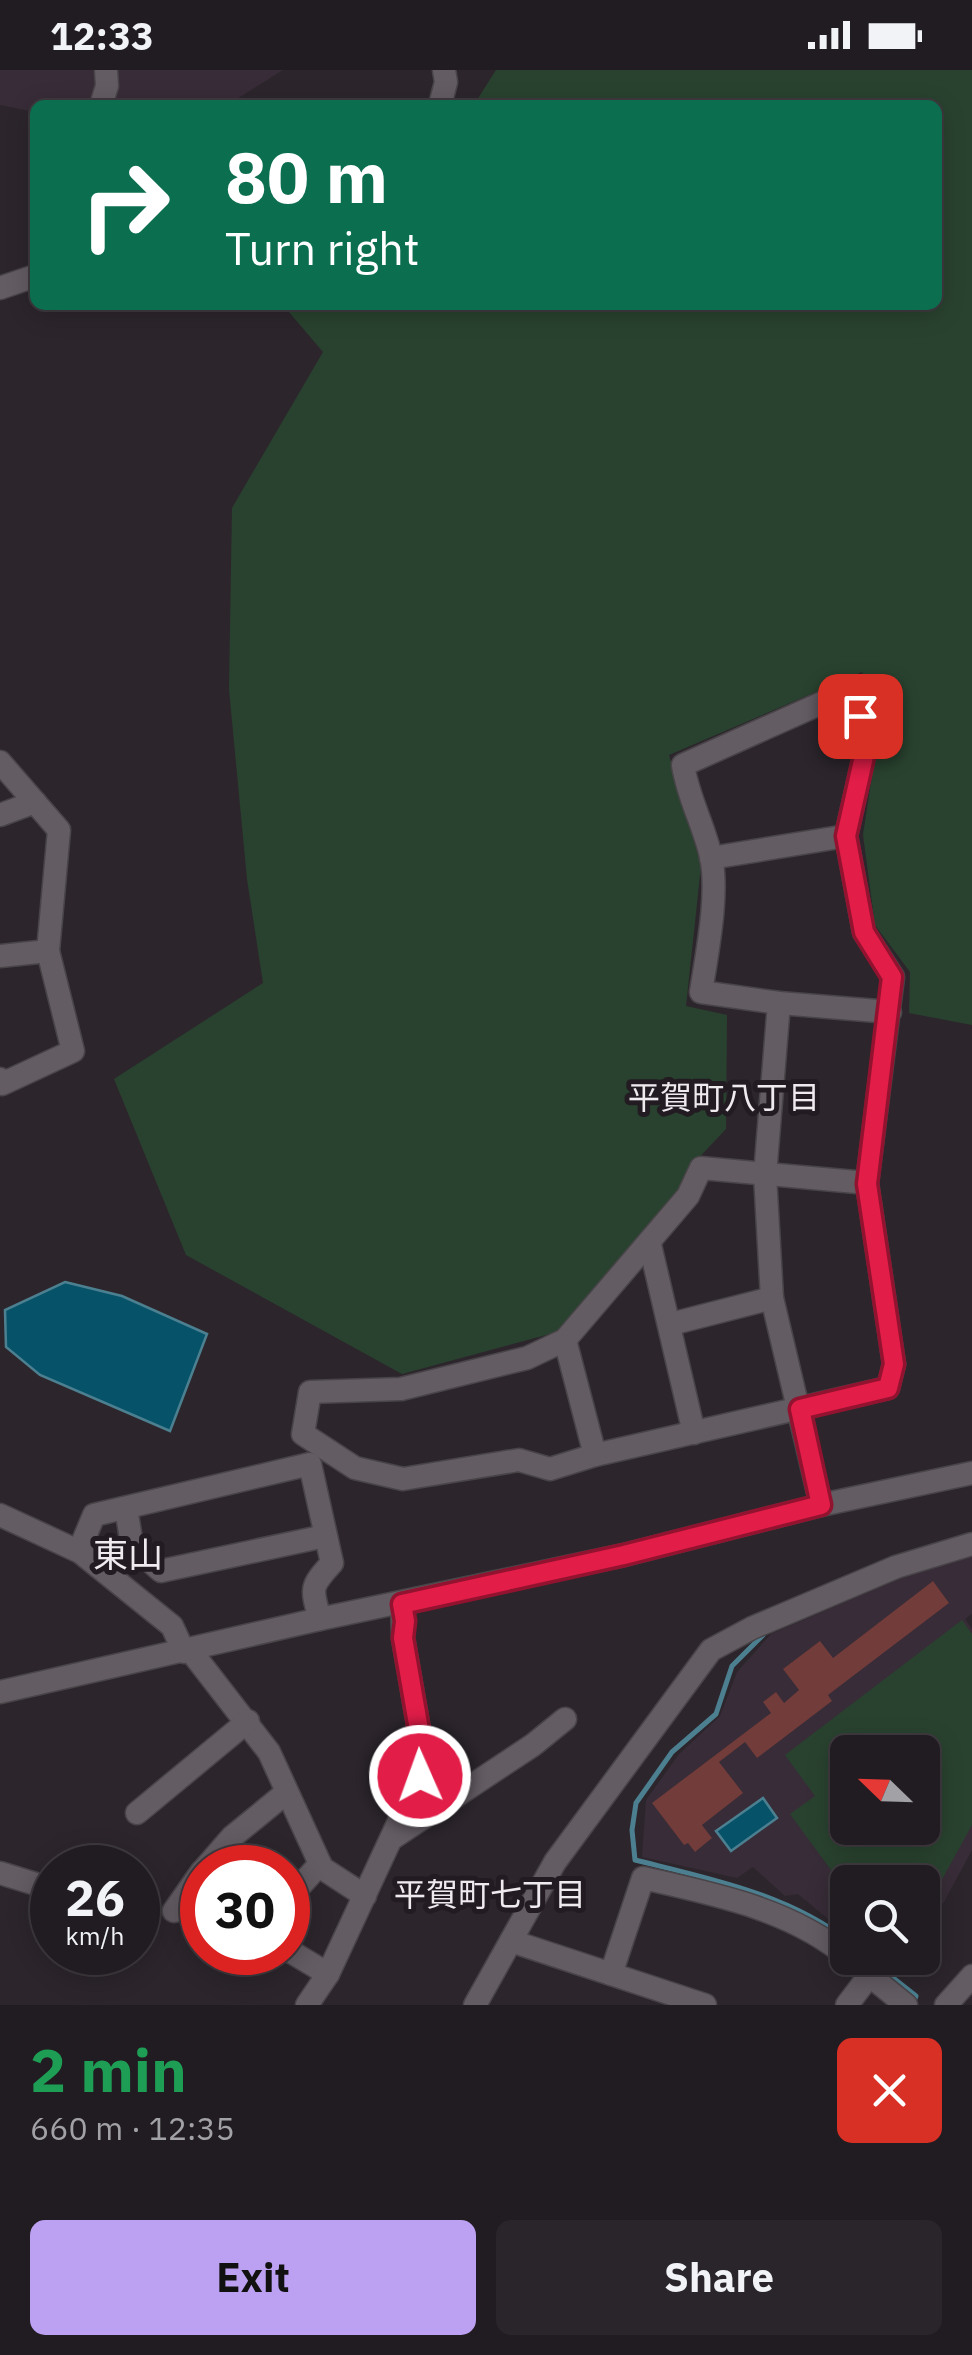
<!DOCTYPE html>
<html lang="en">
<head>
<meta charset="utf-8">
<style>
  :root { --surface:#211c21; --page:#29252a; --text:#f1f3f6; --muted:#a2a1a5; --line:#3e3a3f; --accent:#bca0f2 }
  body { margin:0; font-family:"IBM Plex Sans","Noto Sans JP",sans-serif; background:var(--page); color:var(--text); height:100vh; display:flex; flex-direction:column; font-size:38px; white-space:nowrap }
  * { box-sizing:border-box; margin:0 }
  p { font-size:32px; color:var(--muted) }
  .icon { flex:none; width:55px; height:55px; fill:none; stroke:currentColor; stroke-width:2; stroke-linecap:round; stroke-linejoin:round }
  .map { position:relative; height:1935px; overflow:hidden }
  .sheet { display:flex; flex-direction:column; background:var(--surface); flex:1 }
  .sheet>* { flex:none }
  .hud { position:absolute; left:30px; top:30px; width:912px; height:210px; border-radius:15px; box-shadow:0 5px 25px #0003,0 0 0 2px var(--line); background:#0b6e4f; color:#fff; overflow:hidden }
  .needle { width:65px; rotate:293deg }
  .controls { position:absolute; left:830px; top:1665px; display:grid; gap:20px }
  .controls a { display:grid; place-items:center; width:110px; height:110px; border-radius:15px; background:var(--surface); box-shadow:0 5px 25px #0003,0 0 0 2px var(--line); font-size:50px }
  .speed { position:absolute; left:30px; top:1775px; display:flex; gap:20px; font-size:50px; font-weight:700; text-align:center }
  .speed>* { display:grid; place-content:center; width:130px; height:130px; border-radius:50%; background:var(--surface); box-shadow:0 5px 25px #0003,0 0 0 2px var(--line); line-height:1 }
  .speed small { font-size:25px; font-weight:400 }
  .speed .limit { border:15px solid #d22; background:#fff; color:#111 }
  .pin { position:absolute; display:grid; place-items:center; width:85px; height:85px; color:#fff; margin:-42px; border-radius:20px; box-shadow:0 5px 15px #0006 }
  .me { position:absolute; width:110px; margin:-55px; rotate:358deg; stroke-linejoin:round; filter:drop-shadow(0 0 8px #0008) }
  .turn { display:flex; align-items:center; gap:35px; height:210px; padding:0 30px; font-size:45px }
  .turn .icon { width:130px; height:130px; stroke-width:2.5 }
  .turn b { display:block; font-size:70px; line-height:85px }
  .round { display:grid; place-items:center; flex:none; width:105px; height:105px; border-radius:15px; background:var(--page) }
  .overview { display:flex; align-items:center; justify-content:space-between; height:170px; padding:0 30px }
  h1 { font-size:60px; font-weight:700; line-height:75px; color:#1e9e55 }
  .primary-button { display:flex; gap:20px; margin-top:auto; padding:20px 30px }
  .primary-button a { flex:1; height:115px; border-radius:15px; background:var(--accent); color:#111; font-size:40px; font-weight:700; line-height:115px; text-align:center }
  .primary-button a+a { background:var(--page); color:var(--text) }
  .status { display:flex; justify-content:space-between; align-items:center; height:70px; padding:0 50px; background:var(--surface); direction:ltr }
  .status svg { height:28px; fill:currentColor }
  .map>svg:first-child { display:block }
  .built { fill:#372c37; fill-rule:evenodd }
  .green { fill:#29422f; fill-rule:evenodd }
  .water { fill:#065369; stroke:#4c8091; stroke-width:2.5 }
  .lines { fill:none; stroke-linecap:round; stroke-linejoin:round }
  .stream { stroke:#4c8091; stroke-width:5 }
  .building { fill:#713c39 }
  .minor-casing { stroke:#484448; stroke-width:25 }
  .minor { stroke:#635c63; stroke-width:22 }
  .route-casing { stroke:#92132f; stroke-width:25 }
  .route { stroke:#e11d48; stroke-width:18 }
  .labels { text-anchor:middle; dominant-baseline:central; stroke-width:10; stroke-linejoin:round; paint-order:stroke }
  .neighbourhood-label { font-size:32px; fill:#eeeaee; stroke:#221c22 }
  .quarter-label { font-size:35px; fill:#eeeaee; stroke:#221c22 }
</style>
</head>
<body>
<div class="status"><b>12:33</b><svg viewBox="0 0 49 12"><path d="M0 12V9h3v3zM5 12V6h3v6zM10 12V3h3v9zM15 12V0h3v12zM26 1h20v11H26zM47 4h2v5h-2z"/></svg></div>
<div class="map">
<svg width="972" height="1935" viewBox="0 0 972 1935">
  <rect width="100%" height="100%" fill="#2c262c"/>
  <g class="built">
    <path d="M0,0h283l-56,35h-192v7l-35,-7z"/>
    <path d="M972,1486v58l-7,5 7,10v221l-28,52 -21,23 -1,-43h-74l-1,53 -49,-41 -13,2 -32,-29 -16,11 -95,-21 4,-57 33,-46 41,-38 17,-44 34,-38 126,-54zM848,1682h74v76h-74z"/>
  </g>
  <g class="green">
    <path d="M496,0h476v955l-63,-12 1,-41 -35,-47 -12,-90 15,-98 -16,-65 -193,83 32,111 -15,140 41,9 -1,114 -34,36 -11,24 -124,143 -155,42 -216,-119 -72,-176 149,-96 -16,-104 -18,-190 3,-181 91,-156 -40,-47h655v-200h-470l9,-5z"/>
    <path d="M962,1550l10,14v191l-37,67 -12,14 -1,-24h-74l-1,10 -57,-78 25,-18 -30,-41zM848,1682h74v76h-74z"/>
  </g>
  <g class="water">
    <path d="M65,1212l57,14 85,38 -37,97 -130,-56 -34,-28 -1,-37z"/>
    <path d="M763,1728l14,20 -46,33 -15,-20z"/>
  </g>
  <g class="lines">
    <g class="stream">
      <path d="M763,1565l-31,31 -16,48 -44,38 -36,51 -4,27 3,30c72,18 153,34 213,81"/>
      <path d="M868,1888l48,38 -2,5"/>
    </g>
  </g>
  <path class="building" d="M933,1511l16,22 -121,92 4,6 -75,57 -12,-16 -26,20 24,31 -41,32 10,13 -17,14 -7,-9 -4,2 -32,-42 119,-90 -8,-11 13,-10 8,11 15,-13 -16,-21 37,-28 13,17z"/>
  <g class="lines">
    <defs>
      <g id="minor">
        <path d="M101,35l6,-19 -1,-16"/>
        <path d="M440,35l6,-23 -2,-12"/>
        <path d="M0,218l35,-12"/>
        <path d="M0,692l59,68 -11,121 25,100 -71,33 -2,-5"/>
        <path d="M0,745l35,-13"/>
        <path d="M711,788l135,-22"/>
        <path d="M0,886l48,-5"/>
        <path d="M779,933l-14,172 7,123 49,207"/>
        <path d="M867,1113l-166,-15 -13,28 -123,144 -38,18 -126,31 -91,3 -7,42 52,34 48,11 116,-19 31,9 45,-14 293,-67 6,-24 -27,-181 26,-206 -29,-45 -18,-96 21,-93 -14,-54 -170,76c5,33 21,60 28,92 8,37 -4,96 -10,135l78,11 111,9"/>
        <path d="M650,1175l44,188"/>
        <path d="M671,1254l101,-26"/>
        <path d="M565,1270l30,115"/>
        <path d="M126,1438l6,37 29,26 164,-35"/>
        <path d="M0,1445l80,37 92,74 12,26"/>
        <path d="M79,1481l15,-36 216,-51 22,99c-22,24 -21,25 -12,56"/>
        <path d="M190,1580l79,102 53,116 43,28"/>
        <path d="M0,1622l320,-73 304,-64 197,-50 151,-32"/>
        <path d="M137,1743l111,-92"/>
        <path d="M394,1767l139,-92 32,-26"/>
        <path d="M205,1798l27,-31 55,-45"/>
        <path d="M0,1803l52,16"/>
        <path d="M288,1829l32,-35"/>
        <path d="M174,1841l28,-40"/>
        <path d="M511,1871l194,64"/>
        <path d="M288,1880l40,24"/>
        <path d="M848,1888l58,47"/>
        <path d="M611,1904l32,-96c71,16 148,31 205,79"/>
        <path d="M307,1935l21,-31 92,-198 2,-29 -19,-109 -1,-34"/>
        <path d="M475,1935l80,-143 156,-212 41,-22 144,-61 76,-23"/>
        <path d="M847,1935l22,-29"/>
        <path d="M946,1935l26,-29"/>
      </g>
    </defs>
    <use href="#minor" class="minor-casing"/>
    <use href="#minor" class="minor"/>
  </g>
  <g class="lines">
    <defs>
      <path id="route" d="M420,1706l2,-29 -19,-109 2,-17 -3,-17 222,-49 197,-50 -21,-96 88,-21 6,-24 -27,-180 25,-207 -28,-45 -18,-96 21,-93 -7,-27"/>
    </defs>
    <use href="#route" class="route-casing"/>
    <use href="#route" class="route"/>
  </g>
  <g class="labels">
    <g class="neighbourhood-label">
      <text x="724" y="1027">平賀町八丁目</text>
      <text x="490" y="1824">平賀町七丁目</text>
    </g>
    <g class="quarter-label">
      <text x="128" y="1484">東山</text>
    </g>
  </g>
</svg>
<div class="controls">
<a><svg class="needle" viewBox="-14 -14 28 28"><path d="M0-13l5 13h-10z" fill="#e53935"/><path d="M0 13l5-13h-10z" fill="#a2a1a5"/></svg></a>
<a><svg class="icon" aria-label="search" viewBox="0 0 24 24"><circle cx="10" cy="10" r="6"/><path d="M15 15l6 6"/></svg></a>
</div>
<div class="speed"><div>26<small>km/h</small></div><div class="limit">30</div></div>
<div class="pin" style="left:860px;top:646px;background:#d93025"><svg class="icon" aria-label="arrive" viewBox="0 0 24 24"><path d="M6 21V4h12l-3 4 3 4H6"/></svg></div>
<svg class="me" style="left:420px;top:1706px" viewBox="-20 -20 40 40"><circle r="17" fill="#e11d48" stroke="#fff" stroke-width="3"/><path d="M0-11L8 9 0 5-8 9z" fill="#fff"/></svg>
<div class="hud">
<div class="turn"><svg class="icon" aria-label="right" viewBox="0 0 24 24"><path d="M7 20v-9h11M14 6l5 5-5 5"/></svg><div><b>80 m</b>Turn right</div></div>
</div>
</div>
<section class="sheet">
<div class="overview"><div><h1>2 min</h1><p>660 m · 12:35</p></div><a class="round" style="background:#d93025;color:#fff"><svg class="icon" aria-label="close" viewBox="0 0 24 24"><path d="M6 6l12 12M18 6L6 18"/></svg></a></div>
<div class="primary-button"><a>Exit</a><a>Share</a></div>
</section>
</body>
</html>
